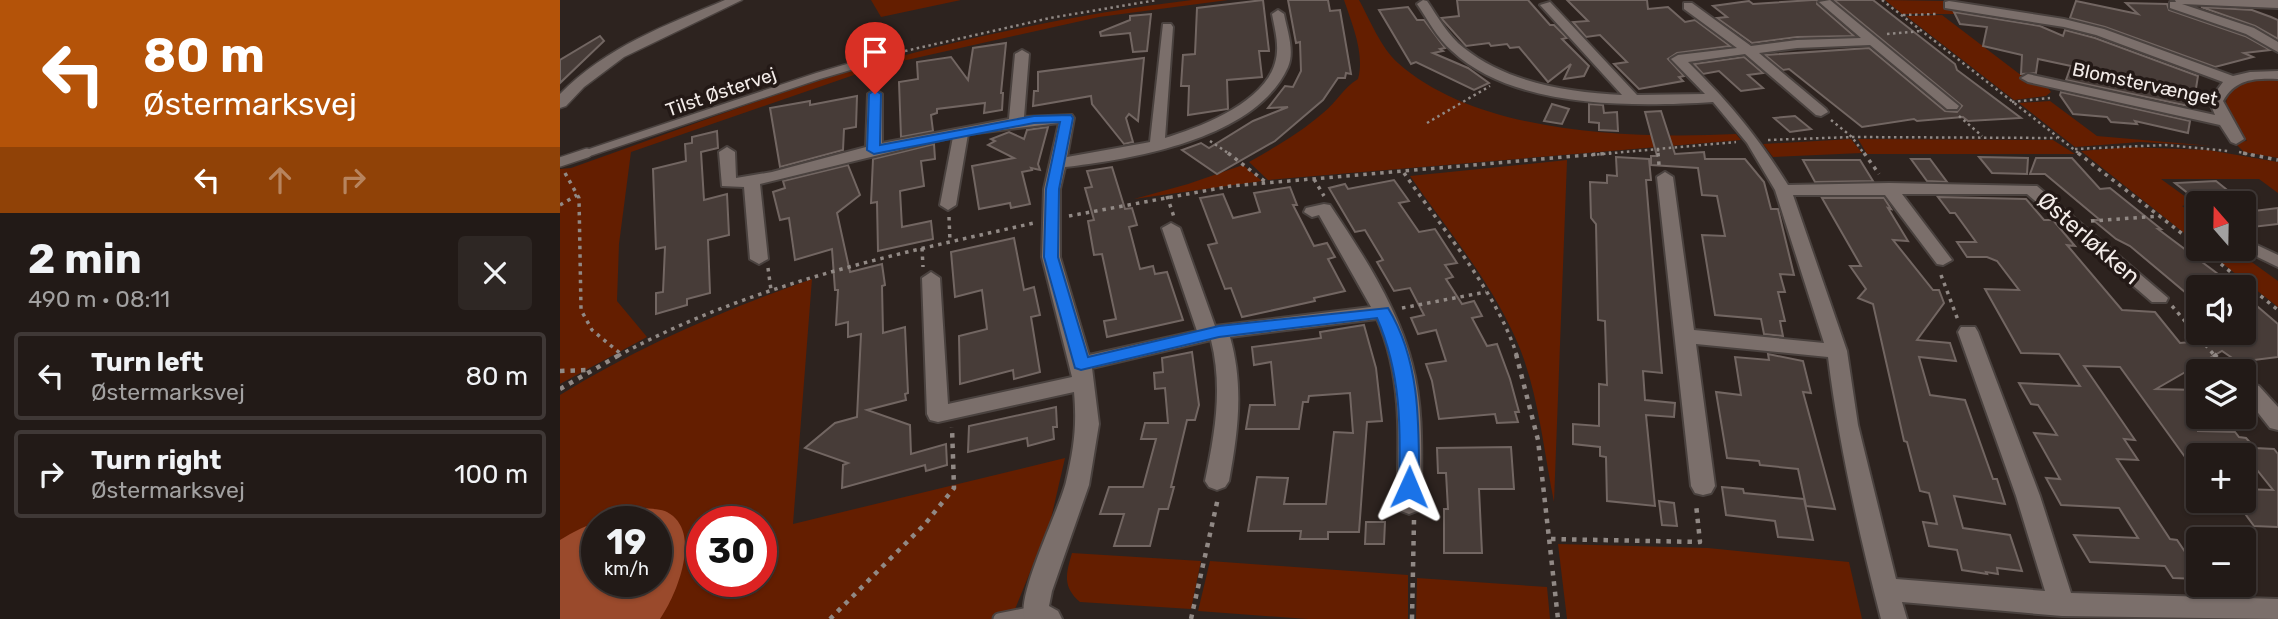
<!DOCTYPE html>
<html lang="en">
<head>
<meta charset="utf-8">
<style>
  :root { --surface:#221a17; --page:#2e2724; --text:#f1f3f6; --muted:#a2a1a1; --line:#3f3836 }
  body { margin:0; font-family:Rubik,sans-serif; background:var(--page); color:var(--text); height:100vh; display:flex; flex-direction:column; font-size:26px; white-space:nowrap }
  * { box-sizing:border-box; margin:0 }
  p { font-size:23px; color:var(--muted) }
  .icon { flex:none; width:38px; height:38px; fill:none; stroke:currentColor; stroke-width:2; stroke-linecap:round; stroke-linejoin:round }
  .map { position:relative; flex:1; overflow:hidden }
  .panel { display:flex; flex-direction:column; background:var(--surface); width:560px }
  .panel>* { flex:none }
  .guide { background:#b45309; color:#fff; overflow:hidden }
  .needle { width:46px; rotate:340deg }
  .fabs { position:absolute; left:1626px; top:191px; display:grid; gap:14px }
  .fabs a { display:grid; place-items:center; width:70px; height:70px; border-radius:7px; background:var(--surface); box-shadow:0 2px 5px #0004,0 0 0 2px var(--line); font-size:35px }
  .speed { position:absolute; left:21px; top:506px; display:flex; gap:14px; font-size:35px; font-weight:700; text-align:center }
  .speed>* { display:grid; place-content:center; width:91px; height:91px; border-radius:50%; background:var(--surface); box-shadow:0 2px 5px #0004,0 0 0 2px var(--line); line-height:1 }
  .speed small { font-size:18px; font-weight:400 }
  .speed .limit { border:10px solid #d22; background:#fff; color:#111 }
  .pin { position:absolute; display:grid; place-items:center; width:60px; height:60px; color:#fff; margin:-72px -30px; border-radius:50% 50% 50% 0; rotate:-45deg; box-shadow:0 0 7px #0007 }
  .pin .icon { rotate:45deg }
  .me { position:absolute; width:77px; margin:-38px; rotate:1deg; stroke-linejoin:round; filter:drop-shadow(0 0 5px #0008) }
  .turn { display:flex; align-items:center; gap:24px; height:147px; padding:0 28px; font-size:32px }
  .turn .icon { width:91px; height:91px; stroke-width:2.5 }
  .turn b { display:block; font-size:49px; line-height:60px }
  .lanes { display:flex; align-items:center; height:66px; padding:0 28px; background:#0003; justify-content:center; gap:35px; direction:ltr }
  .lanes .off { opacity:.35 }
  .round { display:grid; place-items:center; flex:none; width:74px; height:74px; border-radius:7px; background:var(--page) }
  .overview { display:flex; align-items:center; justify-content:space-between; height:119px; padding:0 28px }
  h1 { font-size:42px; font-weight:700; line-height:52px }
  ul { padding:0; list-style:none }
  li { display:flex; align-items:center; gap:21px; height:88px; margin:0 14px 10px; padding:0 14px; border:4px solid var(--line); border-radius:7px }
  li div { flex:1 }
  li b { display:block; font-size:26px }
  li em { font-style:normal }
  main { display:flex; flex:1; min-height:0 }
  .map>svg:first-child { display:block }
  .green { fill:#641e00; fill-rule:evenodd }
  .water { fill:#9a4a2c; fill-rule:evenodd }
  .building { fill:#473c38; stroke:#726662; stroke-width:2 }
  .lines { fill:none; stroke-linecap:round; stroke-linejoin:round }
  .lane-far2-casing { stroke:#4a423f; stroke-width:10 }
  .lane-far1-casing { stroke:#4a423f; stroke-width:12 }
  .lane-casing { stroke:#4a423f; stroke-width:15 }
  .street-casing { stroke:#4a423f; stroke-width:4 }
  .secondary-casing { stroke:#4a423f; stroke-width:3 }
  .path-far2 { stroke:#918985; stroke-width:2.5; stroke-dasharray:2.5 3.5; stroke-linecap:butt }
  .path-far1 { stroke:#918985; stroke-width:3.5; stroke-dasharray:3.5 5; stroke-linecap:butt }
  .path { stroke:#918985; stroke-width:4.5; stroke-dasharray:4.5 6; stroke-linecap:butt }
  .lane-far2 { stroke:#7b6f6b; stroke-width:7 }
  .lane-far1 { stroke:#7b6f6b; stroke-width:9 }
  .lane { stroke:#7b6f6b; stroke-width:11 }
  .street { fill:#7b6f6b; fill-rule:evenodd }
  .secondary { fill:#7b6f6b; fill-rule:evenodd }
  .route { fill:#1a73e8; stroke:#114b97; stroke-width:2 }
  .labels { text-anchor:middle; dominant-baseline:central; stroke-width:7; stroke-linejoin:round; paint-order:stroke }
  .far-street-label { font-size:19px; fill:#f3ece9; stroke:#231916 }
  .street-label { font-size:23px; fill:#f3ece9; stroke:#231916 }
</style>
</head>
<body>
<main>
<section class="panel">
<div class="guide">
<div class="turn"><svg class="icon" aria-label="left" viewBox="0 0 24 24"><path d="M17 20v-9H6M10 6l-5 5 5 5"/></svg><div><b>80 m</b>Østermarksvej</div></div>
<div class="lanes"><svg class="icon" aria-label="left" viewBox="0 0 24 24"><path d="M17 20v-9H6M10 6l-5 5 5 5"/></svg><svg class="icon off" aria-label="ahead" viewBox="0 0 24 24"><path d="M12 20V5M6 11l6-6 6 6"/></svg><svg class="icon off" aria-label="right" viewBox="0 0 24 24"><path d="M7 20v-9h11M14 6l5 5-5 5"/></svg></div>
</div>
<div class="overview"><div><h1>2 min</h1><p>490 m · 08:11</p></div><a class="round"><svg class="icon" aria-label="close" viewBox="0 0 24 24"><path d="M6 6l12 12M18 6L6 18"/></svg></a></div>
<ul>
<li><svg class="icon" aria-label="left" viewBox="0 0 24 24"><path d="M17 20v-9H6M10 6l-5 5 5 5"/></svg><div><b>Turn left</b><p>Østermarksvej</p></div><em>80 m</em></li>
<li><svg class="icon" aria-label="right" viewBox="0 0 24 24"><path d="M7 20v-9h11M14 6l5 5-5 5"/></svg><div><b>Turn right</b><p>Østermarksvej</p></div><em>100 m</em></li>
</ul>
</section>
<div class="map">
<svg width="1718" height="619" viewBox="0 0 1718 619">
  <rect width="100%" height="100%" fill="#2d231f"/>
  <g class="green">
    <path d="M311,0h90l-80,17z"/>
    <path d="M632,0h36l-129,17 -219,49 -249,86 -12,92 -2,57 30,36 -87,47v-215l11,-1c94,-33 187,-69 282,-98 110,-33 225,-56 339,-70z"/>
    <path d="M784,0h15c11,20 22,48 39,63 81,72 236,76 338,71l5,6 -473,40 -19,-18c26,-15 51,-29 74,-49 14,-11 20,-25 35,-34 7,-25 -6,-55 -14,-79z"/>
    <path d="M1325,0l60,1v5l20,5 -3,3h-60z"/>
    <path d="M1382,15l84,64 -1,4 22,4 4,5 -5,4 -32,4 -108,-84z"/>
    <path d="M1718,79v79l-34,-6 -10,-10 13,-1c-6,-8 -16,-18 -19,-28 -10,-31 29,-34 50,-34z"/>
    <path d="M1490,101l47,35 115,10 -72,-4 -65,5 -56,-44z"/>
    <path d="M1291,139l11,14 -89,4 -10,-13z"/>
    <path d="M1298,139l195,1 22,14h-208z"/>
    <path d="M1569,147l79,3 70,12v31l-19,-14h-98l33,24 -12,3 16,11v27l-117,-93z"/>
    <path d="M1007,160v1l-13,341c-11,-54 -16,-115 -39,-165 -26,-58 -69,-109 -105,-161z"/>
    <path d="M683,165l19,16 -128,18 54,-15z"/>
    <path d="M1644,249h34l4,6 36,26v26z"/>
    <path d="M252,279l-19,245 272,-66 -15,65 -39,96h-451v-224c80,-49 164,-85 252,-116zM37,522h59v59h-59zM142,522h59v59h-59z"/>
    <path d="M998,544l150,4 141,14 13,57h-295z"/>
    <path d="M512,553l129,8 -10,48 -111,-7c-18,-15 -14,-29 -8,-49z"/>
    <path d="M650,561l198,14v44h-100l-110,-8z"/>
    <path d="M857,578l130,9 3,32h-134z"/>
  </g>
  <path class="water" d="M85,508c6,1 17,1 22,4 36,19 10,83 -7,107h-100v-79c27,-17 54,-25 85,-32zM37,522h59v59h-59z"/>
  <g class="building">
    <path d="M703,0l6,51h-10l3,26 -35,3 1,29 -40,6 1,-29h-8l2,-31 12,-1 2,-46z"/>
    <path d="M728,0h40l2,11 10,-1 11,64 -5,-1 -1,5h-7l-15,22 -48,41 -58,33 -35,-24 19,-7 8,5 44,-27 35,-14 -20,1 17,-22 8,1 8,-16 -1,-29 -4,1z"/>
    <path d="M897,0h71l22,25h4l13,13 -5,1 27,27 -5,10 -20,3 7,-15 -23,18 -29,-35 -9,1 -3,-4 -16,2 -2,-3 -23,3 -25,-28 18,-2z"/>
    <path d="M1007,0h80l1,9 20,-2 17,15 10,-2 35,26 -53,7 -9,6 16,17 -5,1 4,4 -44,8 -25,-25 13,-2 -27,-27 -14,2 -13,-15 15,-1z"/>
    <path d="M1252,0h6l-1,4 37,32 -57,1 -45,6 -35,-25 10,-1 -14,-11 36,-5 4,3z"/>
    <path d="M1274,0h39l82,64 2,6 64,48 -53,3 -5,-4 -46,4 -3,-2 -52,8 -73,-58 -6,1 -18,-15 104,-7 76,63 12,1 5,-6z"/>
    <path d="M1516,1l62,13 -12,-11 41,1 2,6 76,26 25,14 -26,3 9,4 -38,10 -110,-40 -35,-9z"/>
    <path d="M848,7l9,13h7l21,28 -5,1 3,2 -10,2 35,15 21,15 -15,7 -58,-28 -5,2 -32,-54z"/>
    <path d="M1641,7l51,3 19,7 7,3v19l-23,-13z"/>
    <path d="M1394,12l86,14 23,10 2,-6 30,8 103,38 -5,31 -127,-27 5,-14 -33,-7 -2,14 -15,1 1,-19 -39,-9 4,-19 -27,-3z"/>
    <path d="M591,14l-4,37 -14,1 -3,-19 -29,3 -1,-4 30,-12v-4z"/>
    <path d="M40,36l4,5 -44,42v-23z"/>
    <path d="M446,43l-5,50h2l-1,17 -18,3 1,-10 -48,6v4l-6,2 2,16 -32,6 -2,-55 19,-3 -1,-17 34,-5 17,23 5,-32z"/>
    <path d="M1184,57l19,16 -15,2 15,13 -22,3 -22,-20 -16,3 -9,-10z"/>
    <path d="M584,58l-6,63 -9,-7 -3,4 7,24 -9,2 -32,-40 -1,-8 -58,10 1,-15h4v-19z"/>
    <path d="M1501,92l129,29 -2,12 -53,-12 2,3 -26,-2 -4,-5 -34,-3 -13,-19z"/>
    <path d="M297,96l-1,31 -12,2 -1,21 -63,17 -10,-59 40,-7v4z"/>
    <path d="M992,104l17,5 -7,15 -18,-3z"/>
    <path d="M1029,104l14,1 1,8 13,-1 1,19 -19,-1v-7l-10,-1z"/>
    <path d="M1101,111l14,43 29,-2 1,7h40l19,23 7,27h7l16,66 -14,-1 5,18h-7l7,29h-5l3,15 -19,-2 -3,-15 -46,-4 -13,-80 23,1 -8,-40 -15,-1 -4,-27 -47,-3v-9h6l-12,-44z"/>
    <path d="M1235,116l16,13 -21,3 -16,-14z"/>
    <path d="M488,127l-10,37 2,6 -9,-2 1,2 -10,2 8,32 -19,4 -1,-5 -31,6 -7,-43 42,-8 -26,-13 7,-4 -4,-2 18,-7 15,7 3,-9z"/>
    <path d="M157,131l1,17 -17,4 3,48 23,-6 2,41 -21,5 2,53 -23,6v6l-31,9v-21l7,-1 2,-45 -9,2 -3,-80 33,-8 -1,-17 7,-1v-6z"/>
    <path d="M374,144l1,15 -14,2 3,25 -24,5 2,36 29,-6 2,18 -55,12 -1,-49 -6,1 2,-44z"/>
    <path d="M1056,157l33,2 2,21h-5l16,193 -19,-2 2,29 30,3 -1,14 -28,-2 9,91 -48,-5 -1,-44 -6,-1v-9l-27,-3v-20l26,2v-42l8,1 -2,-64 -7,-1 -2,-96 -5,-6 -1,-36 17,1v-8l10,1z"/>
    <path d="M1419,157l49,1 -1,16 -35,-1z"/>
    <path d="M1476,158h36l28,31 10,-1 51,41h-3l68,51 -28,3v20l-68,-57 -14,-7 -23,-19h7l-55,-46h-15z"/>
    <path d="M1351,159h19l17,23 -20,-1z"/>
    <path d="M1243,160h57l13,21 -58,1z"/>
    <path d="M288,165l12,30 -23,18 13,59 32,-8 3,21 -3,1 1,47 22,-6 3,66 -3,1 1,6 -39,10 43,15 1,29 35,-10 1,21 -21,6 -1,-6 -83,23 1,-23 5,-2 -43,-15 30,-25 22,-6 4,-83 -13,3v-15l-12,3 2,-35h-3l-3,-41 -37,11 -6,-42 -9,2 -7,-28 12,-4 -2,-7z"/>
    <path d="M552,167l13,42 7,-1 5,17 -8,2 11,42 13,-3 2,8 12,-2 16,48 -76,17 -3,-16 12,-2 -14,-65 -8,1 -6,-34 6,-1 -9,-32 7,-1 -5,-16z"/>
    <path d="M834,180l15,21 -10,2 20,29 16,-3 22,34 -12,2 8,12 -7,2 16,25 12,-3 8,15 -10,2 15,28 10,-2 13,35 9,33h-4l3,10 -21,1 -2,-9 -56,5 -7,-38 -6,-17 20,-3 -10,-31 -18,4 -7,-16 13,-3 -14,-27 -16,3 -17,-29 6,-2 -18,-30 -10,2 -26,-44 16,-4 3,5z"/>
    <path d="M1656,181l20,16 -42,1 -19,-15z"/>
    <path d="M730,187l7,18h-4l21,41 13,-3 8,14 -7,2 17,32 -31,7 1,3 -73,16 -11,-29 -6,1 -17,-44 9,-2 -17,-45 23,-4 10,24 27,-6 -6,-19z"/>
    <path d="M1378,197l88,2 18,21h9l22,26 -8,-1 55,65 33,2 25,31 64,-6v-42l34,29v33l-40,5 -16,-11 -66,38 42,1v41l37,1 4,5 7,1 9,10 19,1 4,5v73l-24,-1 -19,-26h9v-11l29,1 -28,-35h-47v20l-78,-108 -36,-1 51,74 -11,-1 14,21 -21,-1 53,80 7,1 21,31v8l-25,-1 -8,-12 -75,-4 -16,-27 64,3 -19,-30 -58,-3 -15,-27 14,1 -26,-46 23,2 -19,-30 -7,-1 -12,-21 61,3 -21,-32 -38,-1 -36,-64 34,1 -22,-29 -10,-4h-20l-10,-15h19l-21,-29h-5z"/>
    <path d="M1262,198h62l7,11 -3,-1 20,33 -15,-1 40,50h6l5,13 -27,37 33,3 6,18 -37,-4 11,38 35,5 28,79h4l8,25 -51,-8 9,32 47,7 12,36 -25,-3 1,6 -12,-2 1,2 -25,-4 -5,-20 -28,-4 -6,-24 14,2 -8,-31 -9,-2 -13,-49 -3,-1 -31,-137 -15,-6 8,-9 -16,-23h11z"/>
    <path d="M1684,203l10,8 24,-3v16l-34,4z"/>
    <path d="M454,238l10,52 10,-3 6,28 -9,2 9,55 -26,7 -1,-9 -53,14 -1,-48 28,-7 -5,-39 -27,7 -4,-45z"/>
    <path d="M804,325l12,43 6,53 -15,1 -8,110h-31v7h-28l1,-8h-53l9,-54 31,1 -4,26h42l8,-72 19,1 -3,-40 -41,3 -1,6h-5l-4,27h-53l4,-24h25l-4,-43 -17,3 -2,-18 69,-9 -1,-6z"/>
    <path d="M632,352l7,53 -4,15h-8l-16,67h3l-6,22h-9l-9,37h-36l10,-32h-24l9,-27h34l13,-48h-15l4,-16h23l-3,-35 -10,1 -1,-16 9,-1 -1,-14z"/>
    <path d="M1208,354l35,7 8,32 -8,-1 32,117 -29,-3 -8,-37 -38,-4 -1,-4 -32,-3 -11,-66 25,3 -6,-38 34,3z"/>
    <path d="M496,407l1,20h-4l1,12 -26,7 -1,-8 -59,14 1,-26z"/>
    <path d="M951,447l3,42h-35l3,64h-38v-44h4l-2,-36h-8l-1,-25z"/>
    <path d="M1162,487l21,2 1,4 60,6 9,41 -35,-3 -3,-16 -49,-6z"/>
    <path d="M1099,501l15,2 3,23 -15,-1z"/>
    <path d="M806,522h19l-1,22h-19z"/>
  </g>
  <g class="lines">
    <defs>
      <path id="lane-far2" d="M22,155l236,-79 75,-22"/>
      <path id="lane-far1" d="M0,162l27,-9"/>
      <path id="lane" d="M439,619l35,-7"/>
      <g id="street">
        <path d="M863,0l4,1c11,16 21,35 37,47 44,35 103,44 158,47l-82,-90 10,-3 87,93 68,-1 -34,-35 7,-4 59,-7 -53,-39v-6h8l59,43 46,-6 64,-2 -42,-36 11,-2 129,106 -2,3h-10l-77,-64 -73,3 -38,5 67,56 2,3 -7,4 -5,-1 -71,-61 -57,8c41,40 70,75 100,123l101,-2 148,3 131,112 -2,4h-14l-125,-108h-125l50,66 -9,5 -6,-1 -52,-69h-92l54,156 11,74 38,154 149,12 -29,-95 -58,-164 3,-5h14l3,5 62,164 31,97 207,6v20l-216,-3 -160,-14 5,17h-26c-22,-86 -42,-173 -53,-262l-132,-13 19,142 -4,7 -8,2 -8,-2 -4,-7 -34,-309 8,-5 8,5 21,153 130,13 -49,-153 -28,-47 -34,-41c-79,5 -199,7 -261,-51 -15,-13 -24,-31 -35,-47z"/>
        <path d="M1615,0h103v8l-96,-4 72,24 24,14v10l-32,-18 -76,-26v-6h6z"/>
        <path d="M1389,1l115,18 40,10 129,47 17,-4 28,-1v8c-23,-1 -43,0 -55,22l21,38 -8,5 -5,-2 -11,-17 -192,-43 -7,-4 7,-4 187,41 -6,-14 14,-19 -127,-47 -32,-8 -119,-19v-6z"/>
        <path d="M718,10l6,4c3,16 11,37 4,53 -32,72 -155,92 -223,100l-5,22v68l29,98 108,-24 -35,-103 9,-5 9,5 35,98 156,-19 -52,-92 -7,2 -8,-5 2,-4 18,-4 6,1c32,48 68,102 82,159 12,45 9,93 9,140l-4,7 -8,3 -8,-3 -4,-7c2,-63 6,-126 -20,-185l-147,18c14,49 8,95 -1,144l-4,6 -8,3 -8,-3 -4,-6c10,-48 18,-93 6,-141l-119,28 7,56 -10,61 -37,106 -3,15 9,5 4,8h-37c-10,-22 34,-108 41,-137 8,-34 11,-56 8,-90l-136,30 -8,-2 -3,-6 -5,-136 9,-6 9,6 8,126 124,-27 -30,-120 2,-68 15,-66 -91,11 -12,71 -8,5 -8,-5 13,-68 -193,47 8,75 -9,5 -9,-5 -6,-72 -22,-1 -3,-34 8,-5 8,5 1,26 36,-6 94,-25 2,-53 7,-4 7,4v49l127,-24 6,-65 7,-4 7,4 -5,63 48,-2 2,3 -7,39 78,-14 5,-1 13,-118h8l2,3 -8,111c36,-11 99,-35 110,-75 5,-16 0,-33 -3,-49z"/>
        <path d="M1684,239l34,16v12l-39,-19h5z"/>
        <path d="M1692,383l7,3 19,21v23l-8,-2 -26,-33 1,-9z"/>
      </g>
      <path id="secondary" d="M165,0h17l-118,57 -40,30 -18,19 -6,2v-14c46,-47 106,-69 165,-94z"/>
    </defs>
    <use href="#lane-far2" class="lane-far2-casing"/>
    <use href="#lane-far1" class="lane-far1-casing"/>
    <use href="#lane" class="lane-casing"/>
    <use href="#street" class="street-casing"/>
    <use href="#secondary" class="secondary-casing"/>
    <g class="path-far2">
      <path d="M1322,0l199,155"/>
      <path d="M1343,15l34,-1"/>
      <path d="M1327,34l34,-3"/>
      <path d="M345,51l145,-33 107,-18"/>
      <path d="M1452,102l38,-4"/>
      <path d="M1399,116l23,20"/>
      <path d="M1271,120l21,17 13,18"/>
      <path d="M867,123l63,-37"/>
      <path d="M1208,140l84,-3 205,1"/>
      <path d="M650,141l21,14"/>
      <path d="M1098,149v6"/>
      <path d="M1515,149l91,-4 62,6"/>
      <path d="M1679,152l13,3"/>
      <path d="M1031,155l145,-13"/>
    </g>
    <g class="path-far1">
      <path d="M668,153l39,30"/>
      <path d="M1098,153l1,12"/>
      <path d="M1304,153l15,21"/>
      <path d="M1518,153l120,93"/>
      <path d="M1683,153l35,7"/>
      <path d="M5,173l14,25 2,112 11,20 29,24"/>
      <path d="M844,173c37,54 94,121 113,183"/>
      <path d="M754,179l10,17"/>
      <path d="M607,196l7,21"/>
      <path d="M0,205l17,-10"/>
      <path d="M509,216l162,-30 380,-33"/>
      <path d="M389,217l1,25"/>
      <path d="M1531,221l69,-5"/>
      <path d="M362,248l1,19"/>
      <path d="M1641,248l77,62"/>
      <path d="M208,268l3,22"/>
      <path d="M1381,275l17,45"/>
      <path d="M1612,306l43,50"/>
      <path d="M842,308l84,-16"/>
      <path d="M58,356c130,-71 273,-101 416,-133"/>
    </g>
    <g class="path">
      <path d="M956,354l22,86 20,179"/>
      <path d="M1654,354l14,17"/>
      <path d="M0,371l29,-1"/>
      <path d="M0,389l61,-35"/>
      <path d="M991,539l149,3 -4,-38"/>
      <path d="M270,619l95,-95 29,-36 -2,-61"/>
      <path d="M631,619l27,-121"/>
      <path d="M852,619l2,-99"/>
    </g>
    <use href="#lane-far2" class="lane-far2"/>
    <use href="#lane-far1" class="lane-far1"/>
    <use href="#lane" class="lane"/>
    <use href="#street" class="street"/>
    <use href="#secondary" class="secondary"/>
  </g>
  <path class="route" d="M315,90l6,4 -1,51 154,-29 37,-1 2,3 -14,71 -1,68 30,100 131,-31 169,-18c33,54 31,119 31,179l-3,6 -7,2 -7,-2 -3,-6c2,-59 2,-114 -22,-169l-158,19 -138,33 -6,-2 -31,-111 2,-68 14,-67 -26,1 -160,31 -7,-4 2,-56z"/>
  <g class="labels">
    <g class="far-street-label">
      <text transform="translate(1585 84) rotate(12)">Blomstervænget</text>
      <text transform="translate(161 92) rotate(-19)">Tilst Østervej</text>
    </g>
    <g class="street-label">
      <text transform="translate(1529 238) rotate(41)">Østerløkken</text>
    </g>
  </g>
</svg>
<div class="fabs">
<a><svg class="needle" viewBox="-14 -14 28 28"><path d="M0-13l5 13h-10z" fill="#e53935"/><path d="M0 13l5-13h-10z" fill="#a2a1a1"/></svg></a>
<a><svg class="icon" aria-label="sound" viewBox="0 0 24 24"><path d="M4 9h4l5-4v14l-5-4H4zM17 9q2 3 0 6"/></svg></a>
<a><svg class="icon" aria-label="layers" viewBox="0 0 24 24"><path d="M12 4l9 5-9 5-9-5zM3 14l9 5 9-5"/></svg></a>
<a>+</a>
<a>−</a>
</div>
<div class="speed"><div>19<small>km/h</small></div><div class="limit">30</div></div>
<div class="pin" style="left:315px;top:94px;background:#d93025"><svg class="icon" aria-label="arrive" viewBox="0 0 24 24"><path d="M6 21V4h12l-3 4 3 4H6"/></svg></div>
<svg class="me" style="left:849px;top:487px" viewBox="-20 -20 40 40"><path d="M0-17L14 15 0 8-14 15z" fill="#1a73e8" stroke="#fff" stroke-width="4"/></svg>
</div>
</main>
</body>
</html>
